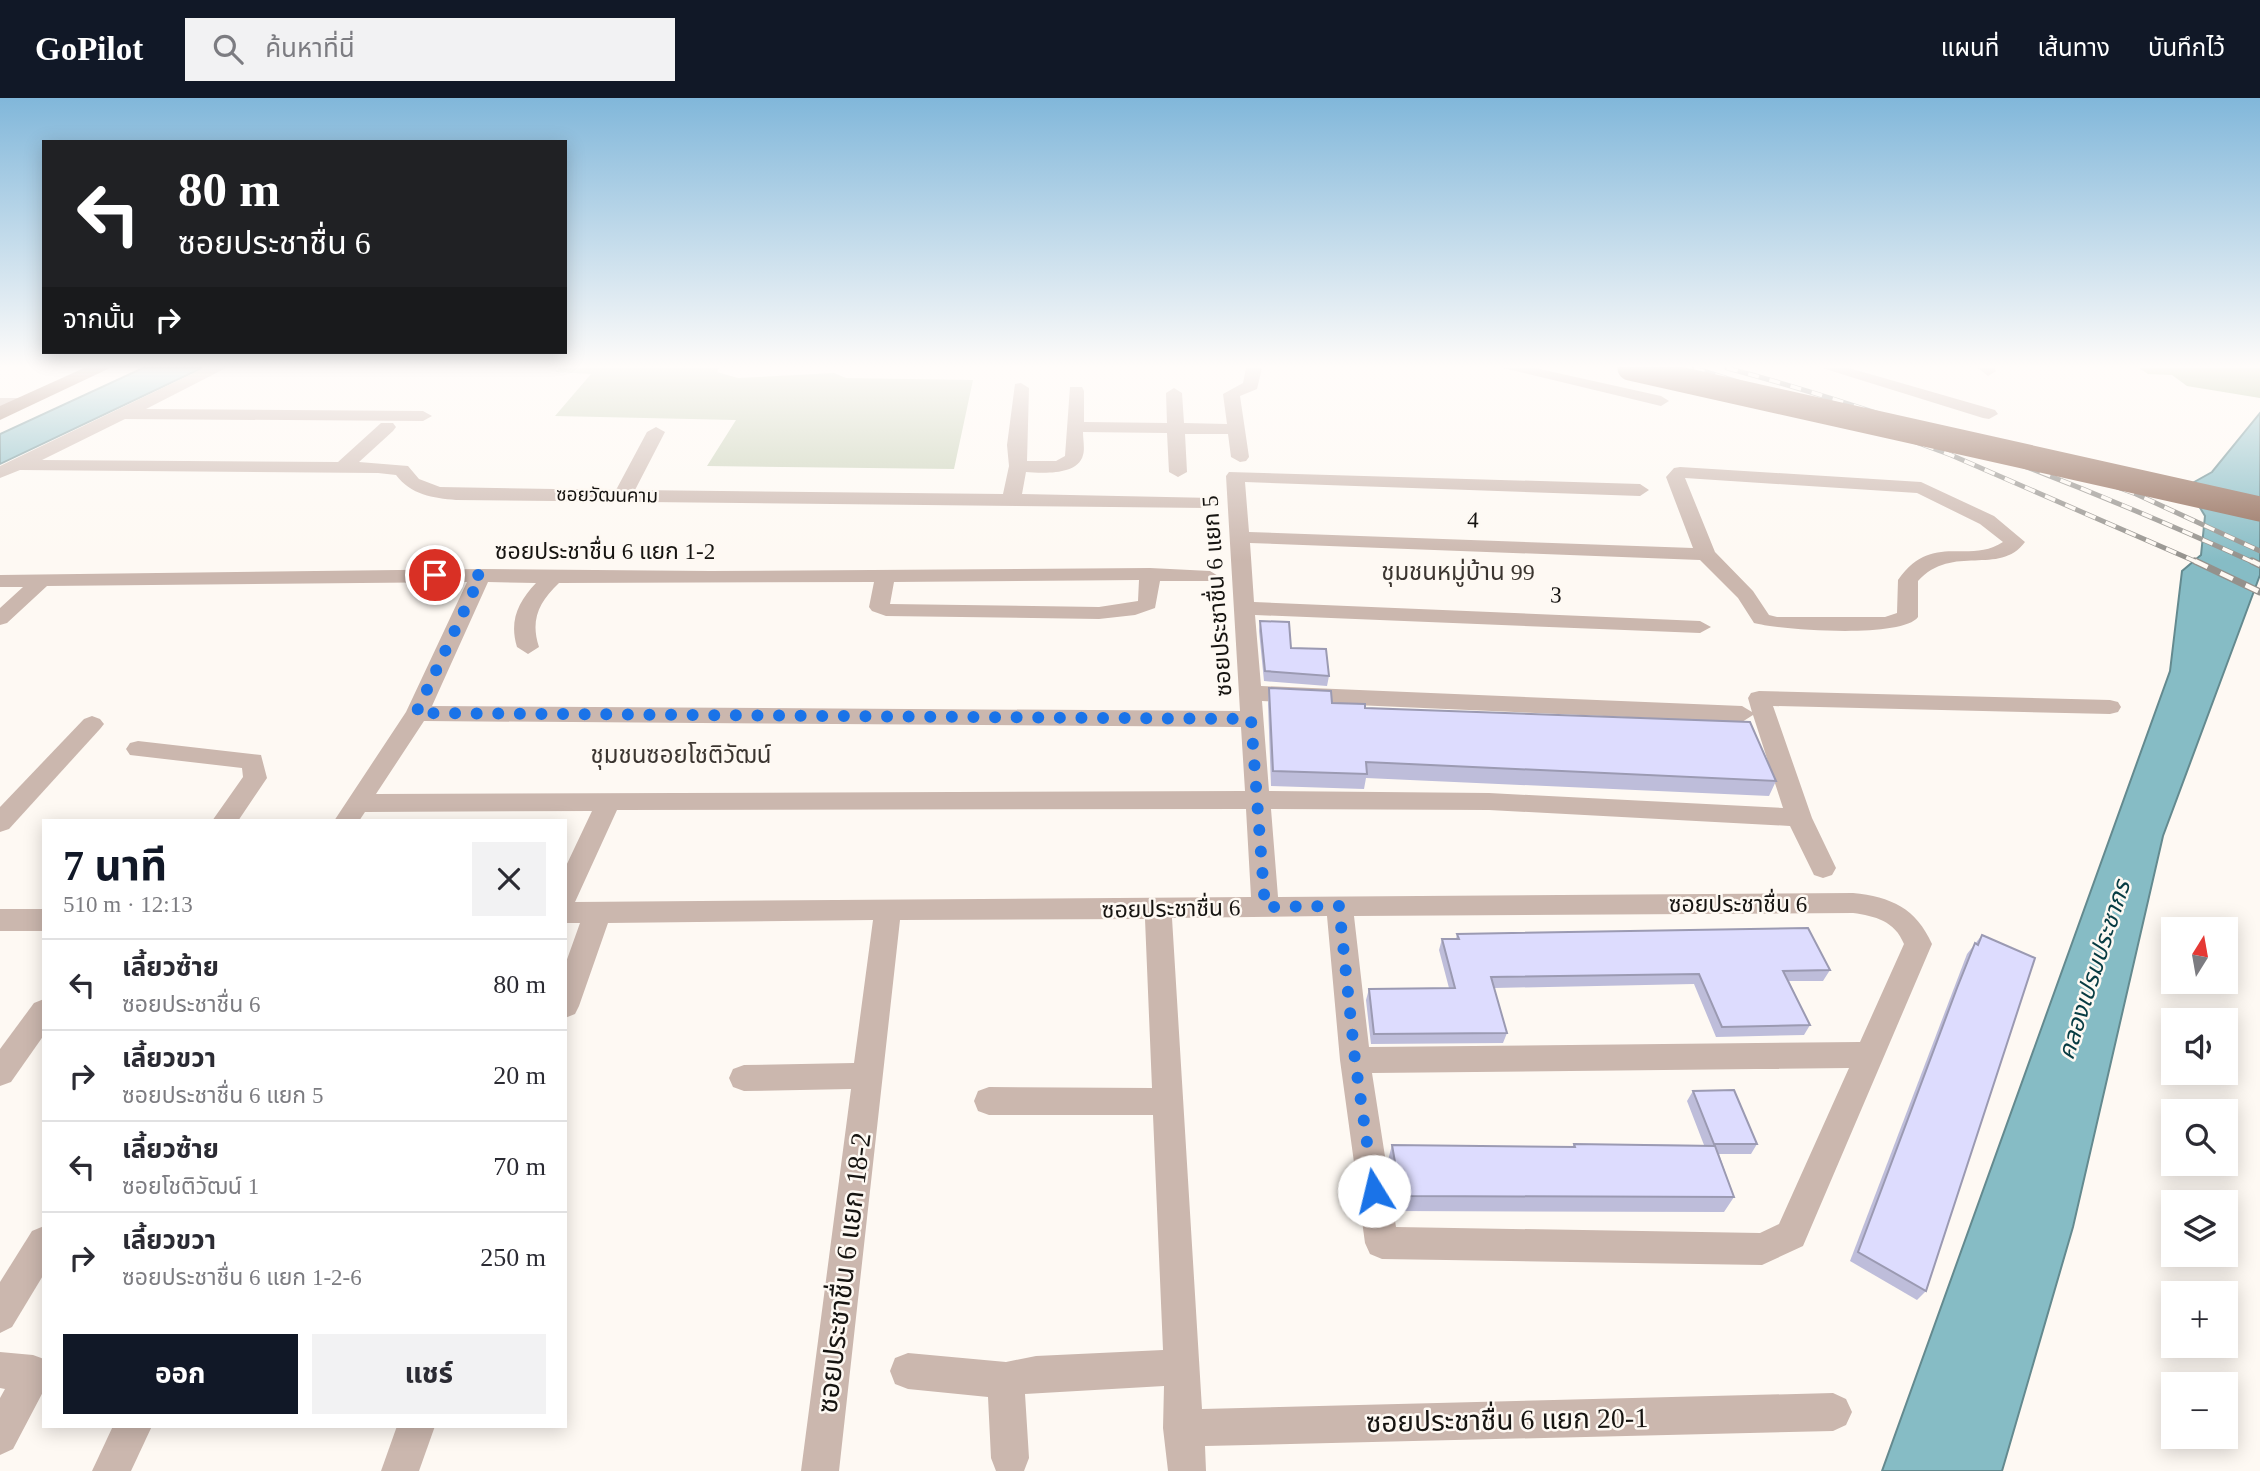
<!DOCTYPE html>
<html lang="th">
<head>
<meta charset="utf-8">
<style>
  :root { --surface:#fff; --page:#f2f2f3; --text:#2b2b33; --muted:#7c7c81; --line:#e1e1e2; --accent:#111827 }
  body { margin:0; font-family:"Times New Roman","Noto Sans Thai",serif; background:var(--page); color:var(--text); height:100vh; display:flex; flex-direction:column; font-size:26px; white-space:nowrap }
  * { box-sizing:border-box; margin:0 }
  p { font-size:23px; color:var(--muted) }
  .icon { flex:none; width:38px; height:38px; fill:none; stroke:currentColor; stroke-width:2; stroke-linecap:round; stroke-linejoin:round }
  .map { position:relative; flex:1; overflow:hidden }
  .sheet { position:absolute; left:42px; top:721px; width:525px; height:609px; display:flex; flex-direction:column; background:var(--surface); border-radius:0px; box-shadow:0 4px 18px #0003 }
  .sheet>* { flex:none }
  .guide { position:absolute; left:42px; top:42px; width:525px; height:214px; border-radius:0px; box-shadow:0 4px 18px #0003; background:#202124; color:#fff; overflow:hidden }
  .needle { width:46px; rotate:11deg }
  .buttons { position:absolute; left:2161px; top:819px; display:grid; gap:14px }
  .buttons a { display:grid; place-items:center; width:77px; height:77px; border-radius:0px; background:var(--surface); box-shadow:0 4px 18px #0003; font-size:35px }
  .pin { position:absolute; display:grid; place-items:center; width:60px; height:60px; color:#fff; margin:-30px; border:4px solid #fff; border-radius:50%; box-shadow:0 2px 7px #0007 }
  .me { position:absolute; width:77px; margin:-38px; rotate:351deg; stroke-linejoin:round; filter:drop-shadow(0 0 5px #0008) }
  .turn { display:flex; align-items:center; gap:24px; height:147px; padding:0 21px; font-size:32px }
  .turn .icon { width:91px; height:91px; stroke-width:2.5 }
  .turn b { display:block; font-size:49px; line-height:60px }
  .then { display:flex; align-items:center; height:66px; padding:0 21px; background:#0003; gap:14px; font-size:26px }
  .round { display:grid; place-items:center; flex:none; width:74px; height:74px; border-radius:0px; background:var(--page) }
  .headline { display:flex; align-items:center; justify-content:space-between; height:119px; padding:0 21px }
  h1 { font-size:42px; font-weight:700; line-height:52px; color:var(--accent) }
  .primary-button { display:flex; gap:14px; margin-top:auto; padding:14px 21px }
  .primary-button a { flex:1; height:80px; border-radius:0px; background:var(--accent); color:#fff; font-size:28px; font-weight:700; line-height:80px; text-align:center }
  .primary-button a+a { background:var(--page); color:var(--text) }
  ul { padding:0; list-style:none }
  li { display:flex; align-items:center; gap:21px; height:91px; padding:0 21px; border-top:2px solid var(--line) }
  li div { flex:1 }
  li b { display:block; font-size:26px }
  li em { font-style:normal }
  header { display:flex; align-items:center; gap:42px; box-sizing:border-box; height:98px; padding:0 35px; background:var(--accent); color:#fff }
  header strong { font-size:33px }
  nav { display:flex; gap:38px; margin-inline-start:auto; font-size:24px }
  .search { width:490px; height:63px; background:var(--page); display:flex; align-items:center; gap:18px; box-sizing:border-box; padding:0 24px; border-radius:0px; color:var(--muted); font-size:26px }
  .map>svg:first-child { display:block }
  .green { fill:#c8d1b7 }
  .forest { fill:#aebb92 }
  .water { fill:#86bcc5; stroke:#648a8f; stroke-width:2 }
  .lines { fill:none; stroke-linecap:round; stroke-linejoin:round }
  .minor { fill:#cbb7ae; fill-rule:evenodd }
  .major { fill:#a17f6e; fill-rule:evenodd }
  .rail-far1-casing { stroke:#94918c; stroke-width:5 }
  .rail-casing { stroke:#94918c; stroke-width:7 }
  .rail-far1 { stroke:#fef9f3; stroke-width:3.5; stroke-dasharray:11; stroke-linecap:butt }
  .rail { stroke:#fef9f3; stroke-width:4.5; stroke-dasharray:14; stroke-linecap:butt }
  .highway-bridge { stroke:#926b58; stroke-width:25 }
  .wall { fill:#bebdda }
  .building { fill:#dddcfe; stroke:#9b9ab2; stroke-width:2 }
  .route { stroke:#1a73e8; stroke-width:12; stroke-dasharray:0 21.6 }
  .labels { text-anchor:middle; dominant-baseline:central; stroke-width:5; stroke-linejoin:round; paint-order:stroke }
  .far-street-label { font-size:19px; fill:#161411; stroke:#fef9f3 }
  .street-label { font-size:23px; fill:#161411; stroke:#fef9f3 }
  .neighbourhood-label { font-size:24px; fill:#3b3530; stroke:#fef9f3 }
  .water-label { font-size:24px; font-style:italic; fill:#063b42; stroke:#fef9f3 }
  .near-street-label { font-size:28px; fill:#161411; stroke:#fef9f3 }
</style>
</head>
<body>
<header>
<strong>GoPilot</strong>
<div class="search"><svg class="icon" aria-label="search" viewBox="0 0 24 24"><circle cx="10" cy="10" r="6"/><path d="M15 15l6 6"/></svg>ค้นหาที่นี่</div>
<nav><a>แผนที่</a><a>เส้นทาง</a><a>บันทึกไว้</a></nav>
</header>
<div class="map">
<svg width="2260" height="1373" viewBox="0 0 2260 1373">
  <rect width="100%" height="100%" fill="#fef9f3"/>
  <path class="green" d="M559,270h160l-2,4 21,6 96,-5 12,5 127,2 -19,89 -247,-3 29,-46 -181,-4 36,-42 -35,-2z"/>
  <path class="forest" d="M2139,270h121v30l-73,-12 -15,-11 -24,-1z"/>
  <g class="water">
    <path d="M143,270h59l-202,96v-30z"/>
    <path d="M2260,315v162l-97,261 -90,391 -71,244h-120l288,-800 12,-100 19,-16 4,-39 -18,-30 25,-14z"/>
  </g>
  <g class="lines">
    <g class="minor">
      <path d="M204,270h22l-80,41 277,2 9,5 -9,5 -298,-2 -83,41 296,2 43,-39h12l3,4 -3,4 -34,31 49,4 11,13 21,8 176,3 31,-58 9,-5 9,5 -30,58 368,4 6,-28 -2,-21 8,-61 6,-1 8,5 -2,73h29l9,-5 5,-69h12l2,4v31l83,1 -1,-30 8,-5 8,5 2,30 43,1 -4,-30 20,-11 3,-15h16l-5,21 -17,7 9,61 -3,4 -6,1 -9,-5 -3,-23h-43l2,38 -9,5 -9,-5 -2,-39 -84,-1c0,7 2,17 0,23 -5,21 -42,18 -57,17l-4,22 192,4 2,4 -2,4 -7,2 -751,-8c-23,-2 -45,-5 -60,-25l-18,-2 -358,-3 -20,8v-12z"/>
      <path d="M1503,270h32l126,28 8,5 -8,5z"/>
      <path d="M1822,270h27l146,42 3,4 -9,5 -6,-1z"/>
      <path d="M1978,270h16l2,3 -8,5z"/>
      <path d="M0,300h23l8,5 -8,5h-23z"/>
      <path d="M1680,369l241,15 73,34 31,26c-26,35 -72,1 -107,39v36c-16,22 -138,13 -164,6l-16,-25 -38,-38 -450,-17 4,59 446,19 11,6 -11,6 -445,-18 6,71 481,20 10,6 -4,-14 3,-5 8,-2 351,9 8,2 3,5 -3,5 -8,2 -337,-8 39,112 24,50 -4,7 -9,3 -9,-3 -24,-49 -301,-16 -218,-1 7,88 575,-4c38,4 63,15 79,51l-129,302 -41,19 -380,-6 -12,-5 -5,-11 -25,-183 -13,-144 -155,2 30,491 631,-16 13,6 6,13 -6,13 -13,6 -628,15 1,25h-38l-5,-43 1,-42 -139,8 4,64 -5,13h-28l-5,-13 -3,-61 -80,-8 -13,-5 -5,-13 5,-13 13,-5 98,9 30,-6 127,-6 -10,-235h-164l-11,-4 -4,-10 4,-10 11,-4 163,1 -7,-169 -245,1 -61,551h-38l50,-382 -107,2 -11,-4 -4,-9 4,-9 11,-4 110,-2 19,-143 -265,3 -29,83 -4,8 -10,4v-53l15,-42h-15v-55l27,-57 -227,1 -6,9h-25l72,-109 61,-130 -420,4 -40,37 -7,2v-17l23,-21h-23v-12l481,-6 229,2 440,-3 60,3 10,6 -3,4h-57l-5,27 -20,7 -36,4 -213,-3 -14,-5 -3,-4 5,-25 -315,1c-20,19 -29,37 -20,64l-11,7 -11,-7c-8,-26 1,-45 19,-64l-48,-1 -56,124 808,5 -14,-235 3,-4 411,12 9,6 -9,6 -395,-14 4,50 444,16 -27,-71 8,-9zM1685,380l232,15 63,31 23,18c-35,23 -71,-11 -105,38l-1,33 -12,4h-108l-8,-2 -16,-24 -38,-39zM1139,482l-1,21 -39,6 -209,-3 4,-22zM1262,603l480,21 11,-7 30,93 -294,-15 -220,-2zM424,623l817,6 4,64 -869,3zM1246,711l5,88 -676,5 42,-92zM1853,815c22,3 42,8 51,31l-44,98 -491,5 -15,-131zM1849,970l-70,156 -19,9 -364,-6 -24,-154z"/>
      <path d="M92,618l8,3 4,5 -4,5 -91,100 -9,3v-25l84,-88z"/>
      <path d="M138,643l123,14 6,23 -29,43h-26l31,-44 -1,-9 -112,-13 -4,-6 4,-6z"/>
      <rect x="0" y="811" width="44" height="22"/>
      <path d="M44,901v36l-33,47 -11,4v-37l34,-46z"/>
      <path d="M44,1128v48l-32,53 -12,6v-51l32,-51z"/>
      <path d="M0,1254l33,3 11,4v31l-31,59 -13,6v-57l5,-9 -5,-1z"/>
      <path d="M113,1328h39l-21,45h-39z"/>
      <path d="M397,1328h38l-16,45h-38z"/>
    </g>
    <path class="major" d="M84,270h26l-110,52v-14z"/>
    <defs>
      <g id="rail-far1">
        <path d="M1694,270l151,48 106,39 248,108"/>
        <path d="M1727,270c182,49 356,117 528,195"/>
        <path d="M2021,353l115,43 124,57"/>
      </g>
      <g id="rail">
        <path d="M2195,463l65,31"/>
        <path d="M2252,463l8,4"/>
      </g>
    </defs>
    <use href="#rail-far1" class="rail-far1-casing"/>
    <use href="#rail" class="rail-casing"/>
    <use href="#rail-far1" class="rail-far1"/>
    <use href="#rail" class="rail"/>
    <path class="highway-bridge" d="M1630,270l630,141"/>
  </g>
  <g class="wall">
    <path d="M1260,523l31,27 38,28 -2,10 -63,-5 -5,-50z"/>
    <path d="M1269,590l63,15 444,78 -7,15 -403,-18 -2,11 -93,-3 -3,-82z"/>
    <path d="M1457,836l373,36 -7,11h-34l21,44 -6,10 -88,2 -22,-53 -200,4 13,45 -4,10 -132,1 -5,-44 3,-11 80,-1 -10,-38 3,-11h14z"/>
    <path d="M1982,837l-56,356 -9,9 -67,-39 117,-307z"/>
    <path d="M1693,993l64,53 -6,10h-32l15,43 -10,15 -328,-1 -8,-51 4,-15 180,2 2,-3 130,1 -17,-44z"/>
  </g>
  <g class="building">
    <path d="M1260,523l29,1 2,26 35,1 3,27 -64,-5z"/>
    <path d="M1269,590l62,3 1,12 33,1v4l385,14 26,59 -410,-19 1,12 -94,-3z"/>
    <path d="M1808,830l22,42 -47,1 27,54 -88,2 -23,-53 -208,3 16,56 -133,1 -5,-45 86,-1 -13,-49h17l-2,-5z"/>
    <path d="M1982,837l53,23 -109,333 -68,-39 99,-264 18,-45 3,2z"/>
    <path d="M1734,992l23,54h-43l-21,-53z"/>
    <path d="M1574,1046l141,2 19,51 -333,-1 -9,-51 183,2z"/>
  </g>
  <linearGradient id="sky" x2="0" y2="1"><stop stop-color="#81b7da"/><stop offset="0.58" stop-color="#fffcfa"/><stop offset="1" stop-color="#fffcfa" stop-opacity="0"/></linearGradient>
  <rect width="2260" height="463" fill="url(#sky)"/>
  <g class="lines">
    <path class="route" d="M435,477h46l-65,138 835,6 14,188 74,-1 16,154 19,131"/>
  </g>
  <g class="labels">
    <g class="far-street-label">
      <text transform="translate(607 397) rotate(1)">ซอยวัฒนคาม</text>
    </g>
    <g class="street-label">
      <text transform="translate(1473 422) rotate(2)">4</text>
      <text x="605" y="453">ซอยประชาชื่น 6 แยก 1-2</text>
      <text transform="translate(1556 497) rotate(2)">3</text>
      <text transform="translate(1217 498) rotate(-94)">ซอยประชาชื่น 6 แยก 5</text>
      <text x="1738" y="806">ซอยประชาชื่น 6</text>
      <text transform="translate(1171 811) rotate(-1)">ซอยประชาชื่น 6</text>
    </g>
    <g class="neighbourhood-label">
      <text x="1458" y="474">ชุมชนหมู่บ้าน 99</text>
      <text x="681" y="657">ชุมชนซอยโชติวัฒน์</text>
    </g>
    <g class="water-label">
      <text transform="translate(2094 872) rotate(-72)">คลองเปรมประชากร</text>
    </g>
    <g class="near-street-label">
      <text transform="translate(844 1175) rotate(-83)">ซอยประชาชื่น 6 แยก 18-2</text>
      <text transform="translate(1507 1322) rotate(-1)">ซอยประชาชื่น 6 แยก 20-1</text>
    </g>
  </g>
</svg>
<div class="buttons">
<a><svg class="needle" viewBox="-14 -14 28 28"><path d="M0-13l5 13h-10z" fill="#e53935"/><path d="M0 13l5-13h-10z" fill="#7c7c81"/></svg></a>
<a><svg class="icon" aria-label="sound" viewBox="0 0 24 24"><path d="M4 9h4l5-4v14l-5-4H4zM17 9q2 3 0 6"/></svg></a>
<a><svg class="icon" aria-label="search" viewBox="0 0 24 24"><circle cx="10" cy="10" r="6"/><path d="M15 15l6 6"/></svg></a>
<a><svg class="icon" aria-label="layers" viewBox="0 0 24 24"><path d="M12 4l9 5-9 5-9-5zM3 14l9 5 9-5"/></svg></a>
<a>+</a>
<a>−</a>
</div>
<div class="pin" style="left:435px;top:477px;background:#d93025"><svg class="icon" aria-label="arrive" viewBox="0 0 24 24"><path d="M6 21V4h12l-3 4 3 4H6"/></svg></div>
<svg class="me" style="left:1374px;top:1093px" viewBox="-20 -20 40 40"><circle r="19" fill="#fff"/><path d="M0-13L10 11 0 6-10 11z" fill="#1a73e8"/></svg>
<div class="guide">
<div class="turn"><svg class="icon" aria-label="left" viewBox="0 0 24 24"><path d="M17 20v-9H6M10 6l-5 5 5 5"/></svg><div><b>80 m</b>ซอยประชาชื่น 6</div></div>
<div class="then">จากนั้น<svg class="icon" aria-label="right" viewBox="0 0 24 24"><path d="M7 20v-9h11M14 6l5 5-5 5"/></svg></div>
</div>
<section class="sheet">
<div class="headline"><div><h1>7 นาที</h1><p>510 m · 12:13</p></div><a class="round"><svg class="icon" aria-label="close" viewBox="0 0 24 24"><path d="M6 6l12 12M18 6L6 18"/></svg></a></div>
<ul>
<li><svg class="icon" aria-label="left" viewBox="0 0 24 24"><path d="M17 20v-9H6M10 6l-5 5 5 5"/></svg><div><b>เลี้ยวซ้าย</b><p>ซอยประชาชื่น 6</p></div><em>80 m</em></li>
<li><svg class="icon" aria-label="right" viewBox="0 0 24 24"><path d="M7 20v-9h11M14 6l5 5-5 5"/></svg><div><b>เลี้ยวขวา</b><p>ซอยประชาชื่น 6 แยก 5</p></div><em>20 m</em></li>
<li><svg class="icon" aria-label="left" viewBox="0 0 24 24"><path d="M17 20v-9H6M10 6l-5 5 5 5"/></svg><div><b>เลี้ยวซ้าย</b><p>ซอยโชติวัฒน์ 1</p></div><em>70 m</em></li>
<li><svg class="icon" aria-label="right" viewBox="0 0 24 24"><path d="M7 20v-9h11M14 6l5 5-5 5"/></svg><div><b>เลี้ยวขวา</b><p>ซอยประชาชื่น 6 แยก 1-2-6</p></div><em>250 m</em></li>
</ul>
<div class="primary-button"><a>ออก</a><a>แชร์</a></div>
</section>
</div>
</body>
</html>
